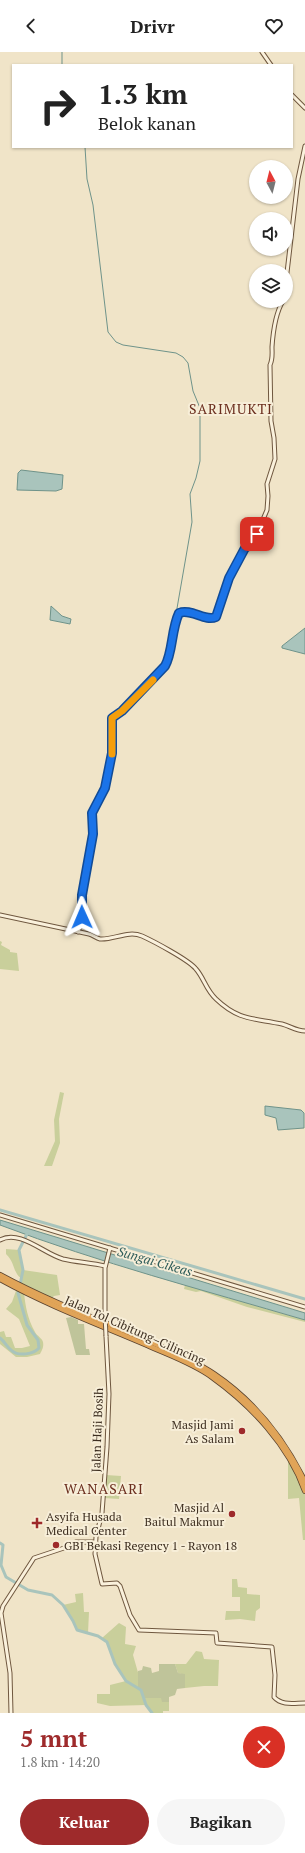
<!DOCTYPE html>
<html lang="id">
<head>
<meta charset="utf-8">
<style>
  :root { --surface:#fff; --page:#f6f6f6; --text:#222; --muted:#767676; --accent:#9e2a2b }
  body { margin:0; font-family:"PT Serif",serif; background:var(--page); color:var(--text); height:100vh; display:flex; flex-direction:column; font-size:15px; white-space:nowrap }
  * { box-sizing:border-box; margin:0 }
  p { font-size:13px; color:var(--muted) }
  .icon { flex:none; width:22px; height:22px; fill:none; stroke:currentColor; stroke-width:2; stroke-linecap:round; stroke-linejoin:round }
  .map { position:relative; height:1661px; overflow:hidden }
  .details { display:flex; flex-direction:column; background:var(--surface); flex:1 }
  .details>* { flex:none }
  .banner { position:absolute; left:12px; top:12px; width:281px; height:84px; border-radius:0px; box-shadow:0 1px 3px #0004; background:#fff; color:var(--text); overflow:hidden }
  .needle { width:26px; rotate:353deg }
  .tools { position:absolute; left:249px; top:108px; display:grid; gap:8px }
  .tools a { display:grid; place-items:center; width:44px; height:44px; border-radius:50%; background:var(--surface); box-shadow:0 1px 3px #0004; font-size:20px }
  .pin { position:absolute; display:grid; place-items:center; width:34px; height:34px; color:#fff; margin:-17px; border-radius:8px; box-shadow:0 2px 6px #0006 }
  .me { position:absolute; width:44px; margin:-22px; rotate:359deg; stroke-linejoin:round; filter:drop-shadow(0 0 3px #0008) }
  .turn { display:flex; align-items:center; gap:14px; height:84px; padding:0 20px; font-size:18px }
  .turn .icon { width:52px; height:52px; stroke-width:2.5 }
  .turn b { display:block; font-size:28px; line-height:34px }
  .round { display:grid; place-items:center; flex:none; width:42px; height:42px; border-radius:21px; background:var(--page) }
  .head { display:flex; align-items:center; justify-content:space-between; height:68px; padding:0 20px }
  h1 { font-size:24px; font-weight:600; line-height:30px; color:var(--accent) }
  .primary-button { display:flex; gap:8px; margin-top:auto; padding:8px 20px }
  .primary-button a { flex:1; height:46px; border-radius:24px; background:var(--accent); color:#fff; font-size:16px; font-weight:600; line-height:46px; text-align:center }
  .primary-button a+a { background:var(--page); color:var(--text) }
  header { display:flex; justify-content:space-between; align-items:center; height:52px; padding:0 20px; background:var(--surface); font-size:18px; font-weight:600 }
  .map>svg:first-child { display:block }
  .green { fill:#c9cf9b }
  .cemetery { fill:#bfc49a }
  .water { fill:#a9c4bc; stroke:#6f938a }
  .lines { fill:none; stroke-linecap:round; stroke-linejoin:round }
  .stream { stroke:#6f938a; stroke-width:1 }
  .river { stroke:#a9c4bc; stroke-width:3 }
  .secondary-casing { stroke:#6f573f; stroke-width:5 }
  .highway-casing { stroke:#5b4430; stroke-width:6 }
  .secondary { stroke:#faf1dc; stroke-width:3 }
  .highway { stroke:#e0a458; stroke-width:4.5 }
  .secondary-bridge-casing { stroke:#6f573f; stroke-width:5; stroke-linecap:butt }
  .secondary-bridge { stroke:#faf1dc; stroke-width:3 }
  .route-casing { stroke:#114b97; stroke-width:10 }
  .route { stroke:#1a73e8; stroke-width:7 }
  .slow { stroke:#f59e0b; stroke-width:7 }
  .poi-dot { fill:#9e2a2b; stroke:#f7eed8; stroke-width:1.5 }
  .labels { text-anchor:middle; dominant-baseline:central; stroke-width:4; stroke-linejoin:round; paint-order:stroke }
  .street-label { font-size:12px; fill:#3d2e20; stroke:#f7eed8 }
  .poi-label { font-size:12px; fill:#3d2e20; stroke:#f7eed8; text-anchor:end }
  .water-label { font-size:13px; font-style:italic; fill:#2f5d5a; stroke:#f7eed8 }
  .quarter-label { font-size:14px; letter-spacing:1px; fill:#6b2e1e; stroke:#f7eed8 }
</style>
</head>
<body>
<header><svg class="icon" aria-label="back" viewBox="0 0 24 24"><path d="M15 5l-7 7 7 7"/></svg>Drivr<svg class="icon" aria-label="heart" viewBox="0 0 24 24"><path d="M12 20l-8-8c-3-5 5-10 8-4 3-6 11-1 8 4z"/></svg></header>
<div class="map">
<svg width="305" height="1661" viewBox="0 0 305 1661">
  <rect width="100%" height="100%" fill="#f0e4c8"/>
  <g class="green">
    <path d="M0,889l2,1 -1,3 9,5v2l7,1 2,18 -19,-2z"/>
    <path d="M60,1040l4,1 -5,26 1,24 -8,23h-8l11,-25 -1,-21z"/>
    <path d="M6,1197l13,1 4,20 34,5 3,20 -6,1 -3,3 -31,-14 1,-7c-8,-5 -6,-16 -15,-24z"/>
    <path d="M185,1233l120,35v2l-58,-15 -46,-16 -5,1 -12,-3z"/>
    <path d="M17,1236l7,4c1,13 4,28 11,40 2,4 7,6 8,10 1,5 -1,8 -3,12l-13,3h-11l-16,-13v-12l4,-1 2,6h5l4,11h7l8,-2 -11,-27 -13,-10 6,-7z"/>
    <path d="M288,1404l17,35v49h-2l-4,-42 -11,1z"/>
    <path d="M106,1423l15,1 -2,23 -15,-1z"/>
    <path d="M232,1527h5l1,8 9,1v6l13,1v13l-4,3 -1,10 -15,-2 -15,1 1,-9h14v-14h-8z"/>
    <path d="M83,1541l1,19h5l-1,21 -11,-3 -4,-9 -10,-16 13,-3 -1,-8z"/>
    <path d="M119,1571l7,4 -1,17 11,2 -3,9 6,21 -1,12 3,2 3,8h18l1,4h6v9h-6v2h-11l-6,-8 -36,1 -13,-3v-9h13v-9l16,-4 -11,-17 -6,-19 -7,-7z"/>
    <path d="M196,1599l6,1 2,7 15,1 -1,26h-14l-19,2v-13l-7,-2 -3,-9h11z"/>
  </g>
  <g class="cemetery">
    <path d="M71,1265l7,3v4h6l2,25h3l1,6h-14l-10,-37z"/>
    <path d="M159,1612h16l3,9 7,1v14l-8,1 -2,6 -6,2v5h-7l-1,-4h-17l-1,-4 -5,-6v-17l4,-1 1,-4 8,2 1,5 7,-2z"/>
  </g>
  <g class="water">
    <path d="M21,418l42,5 -1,14 -6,2 -39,-1 1,-17z"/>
    <path d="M51,554l11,10 9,3 -1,5 -20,-4z"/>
    <path d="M305,576v26l-23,-6v-2z"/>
    <path d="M265,1054l36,4 3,3v15l-26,2 -2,-12 -11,-3z"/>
    <path d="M0,1168l305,93v7c-102,-30 -205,-57 -305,-95z"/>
  </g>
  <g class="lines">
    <g class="stream">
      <path d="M62,13v-13"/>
      <path d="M85,95l2,32 6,26 15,127 8,10 7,3 53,8 7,4 5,6 5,28 7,17v53l-4,17 -6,16 2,28 -16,92 -7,22 -3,23 -6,10 -38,38 -14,11 2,33 -2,10"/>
    </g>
    <g class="river">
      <path d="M0,1158l305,89"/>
      <path d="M20,1233l3,-15 -4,-20 8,-16"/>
      <path d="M0,1286c5,4 7,9 11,12 7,7 23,4 28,-2l-1,-8 -11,-15 -9,-32"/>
      <path d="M0,1491l3,2 -2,20 5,12 22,13 24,5 11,10 10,16 4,9 21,6 9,6 8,22 11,17 15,9 5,15 6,8"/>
    </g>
    <defs>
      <g id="secondary">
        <path d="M262,0l9,13"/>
        <path d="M292,43l13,13"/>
        <path d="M286,229l12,-102 7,-33"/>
        <path d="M0,863l89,19c4,1 7,4 11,5 14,1 28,-9 42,-3 11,5 47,24 54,33 8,9 10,21 20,30 23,22 38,19 66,25 8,2 14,7 23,7"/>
        <path d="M78,880l4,-12v-25l11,-61 -1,-21 13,-25 7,-34 -1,-36 11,-7 43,-45 4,-7 3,-22 7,-24c12,-5 26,9 37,4l13,-39 17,-31 8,-6 13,-31 1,-14 -1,-12 8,-25 -1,-21 -3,-17 -1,-56c3,-6 2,-12 2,-18 1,-15 3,-33 11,-46"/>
        <path d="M0,1163l305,92"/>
        <path d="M0,1188c20,-11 44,14 63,19 13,3 28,4 42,7"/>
        <path d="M105,1263v-47l5,-20"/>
        <path d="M106,1284l3,58 -2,53 -5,66 -6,24 -1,17 7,30 15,-1 3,3 10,29 9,15 77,3 1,10 55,4 3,28 -1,22c8,9 20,6 31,6"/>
        <path d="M11,1661l-1,-40 -9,-60 2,-7 31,-48 33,-11 9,-5h20"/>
      </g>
      <g id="highway">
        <path d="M0,1223c46,25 96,44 144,64 24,11 48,20 70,35 40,27 70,65 91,108"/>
        <path d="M0,1227c47,26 98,45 147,66 22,10 46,18 65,32 39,28 77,68 93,114"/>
      </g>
    </defs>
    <use href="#secondary" class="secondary-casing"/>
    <use href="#highway" class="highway-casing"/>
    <use href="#secondary" class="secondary"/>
    <use href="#highway" class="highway"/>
    <defs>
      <path id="secondary-bridge" d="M105,1263l1,21"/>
    </defs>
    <use href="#secondary-bridge" class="secondary-bridge-casing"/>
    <use href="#secondary-bridge" class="secondary-bridge"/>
  </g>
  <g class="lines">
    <defs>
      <path id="route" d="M82,865v-22l11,-61 -1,-21 13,-25 7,-35v-35l10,-7 43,-45c8,-14 6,-36 14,-53 12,-5 26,9 37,4l13,-39 16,-30 8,-5 4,-9"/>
    </defs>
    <use href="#route" class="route-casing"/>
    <use href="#route" class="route"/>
    <path class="slow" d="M112,702v-36l10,-7 31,-31"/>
  </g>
  <g class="poi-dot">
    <circle cx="242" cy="1379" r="4"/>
    <circle cx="232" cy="1462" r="4"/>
    <path d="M35 1465h4v4h4v4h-4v4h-4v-4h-4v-4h4z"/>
    <circle cx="56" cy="1493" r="4"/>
  </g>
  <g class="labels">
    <g class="street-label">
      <text transform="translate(135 1278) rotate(24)">Jalan Tol Cibitung–Cilincing</text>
      <text transform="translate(97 1378) rotate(-88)">Jalan Haji Bosih</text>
    </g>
    <g class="poi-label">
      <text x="234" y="1372">Masjid Jami<tspan x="234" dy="14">As Salam</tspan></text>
      <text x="224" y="1455">Masjid Al<tspan x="224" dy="14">Baitul Makmur</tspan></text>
      <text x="46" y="1464" text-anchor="start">Asyifa Husada<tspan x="46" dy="14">Medical Center</tspan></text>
      <text x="64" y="1493" text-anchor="start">GBI Bekasi Regency 1 - Rayon 18</text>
    </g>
    <g class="water-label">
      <text transform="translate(155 1209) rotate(16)">Sungai Cikeas</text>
    </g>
    <g class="quarter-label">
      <text x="231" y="356">SARIMUKTI</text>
      <text x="104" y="1436">WANASARI</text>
    </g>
  </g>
</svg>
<div class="tools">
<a><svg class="needle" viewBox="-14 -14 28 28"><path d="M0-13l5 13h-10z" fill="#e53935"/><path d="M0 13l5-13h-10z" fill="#767676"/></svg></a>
<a><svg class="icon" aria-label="sound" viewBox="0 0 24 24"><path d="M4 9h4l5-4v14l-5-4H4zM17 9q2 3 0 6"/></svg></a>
<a><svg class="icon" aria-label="layers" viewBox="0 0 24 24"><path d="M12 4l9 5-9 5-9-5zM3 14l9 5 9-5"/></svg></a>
</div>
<div class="pin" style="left:257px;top:482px;background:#d93025"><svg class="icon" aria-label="arrive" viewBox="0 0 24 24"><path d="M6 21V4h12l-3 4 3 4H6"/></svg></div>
<svg class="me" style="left:82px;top:865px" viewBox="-20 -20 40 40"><path d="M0-17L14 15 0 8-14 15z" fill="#1a73e8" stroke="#fff" stroke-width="4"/></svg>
<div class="banner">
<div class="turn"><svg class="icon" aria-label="right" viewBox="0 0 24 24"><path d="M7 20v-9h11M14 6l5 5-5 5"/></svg><div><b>1.3 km</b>Belok kanan</div></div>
</div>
</div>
<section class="details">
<div class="head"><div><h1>5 mnt</h1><p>1.8 km · 14:20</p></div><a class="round" style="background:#d93025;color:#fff"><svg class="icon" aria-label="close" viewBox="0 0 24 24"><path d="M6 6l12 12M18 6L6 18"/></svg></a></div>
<div class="primary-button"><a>Keluar</a><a>Bagikan</a></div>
</section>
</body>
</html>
